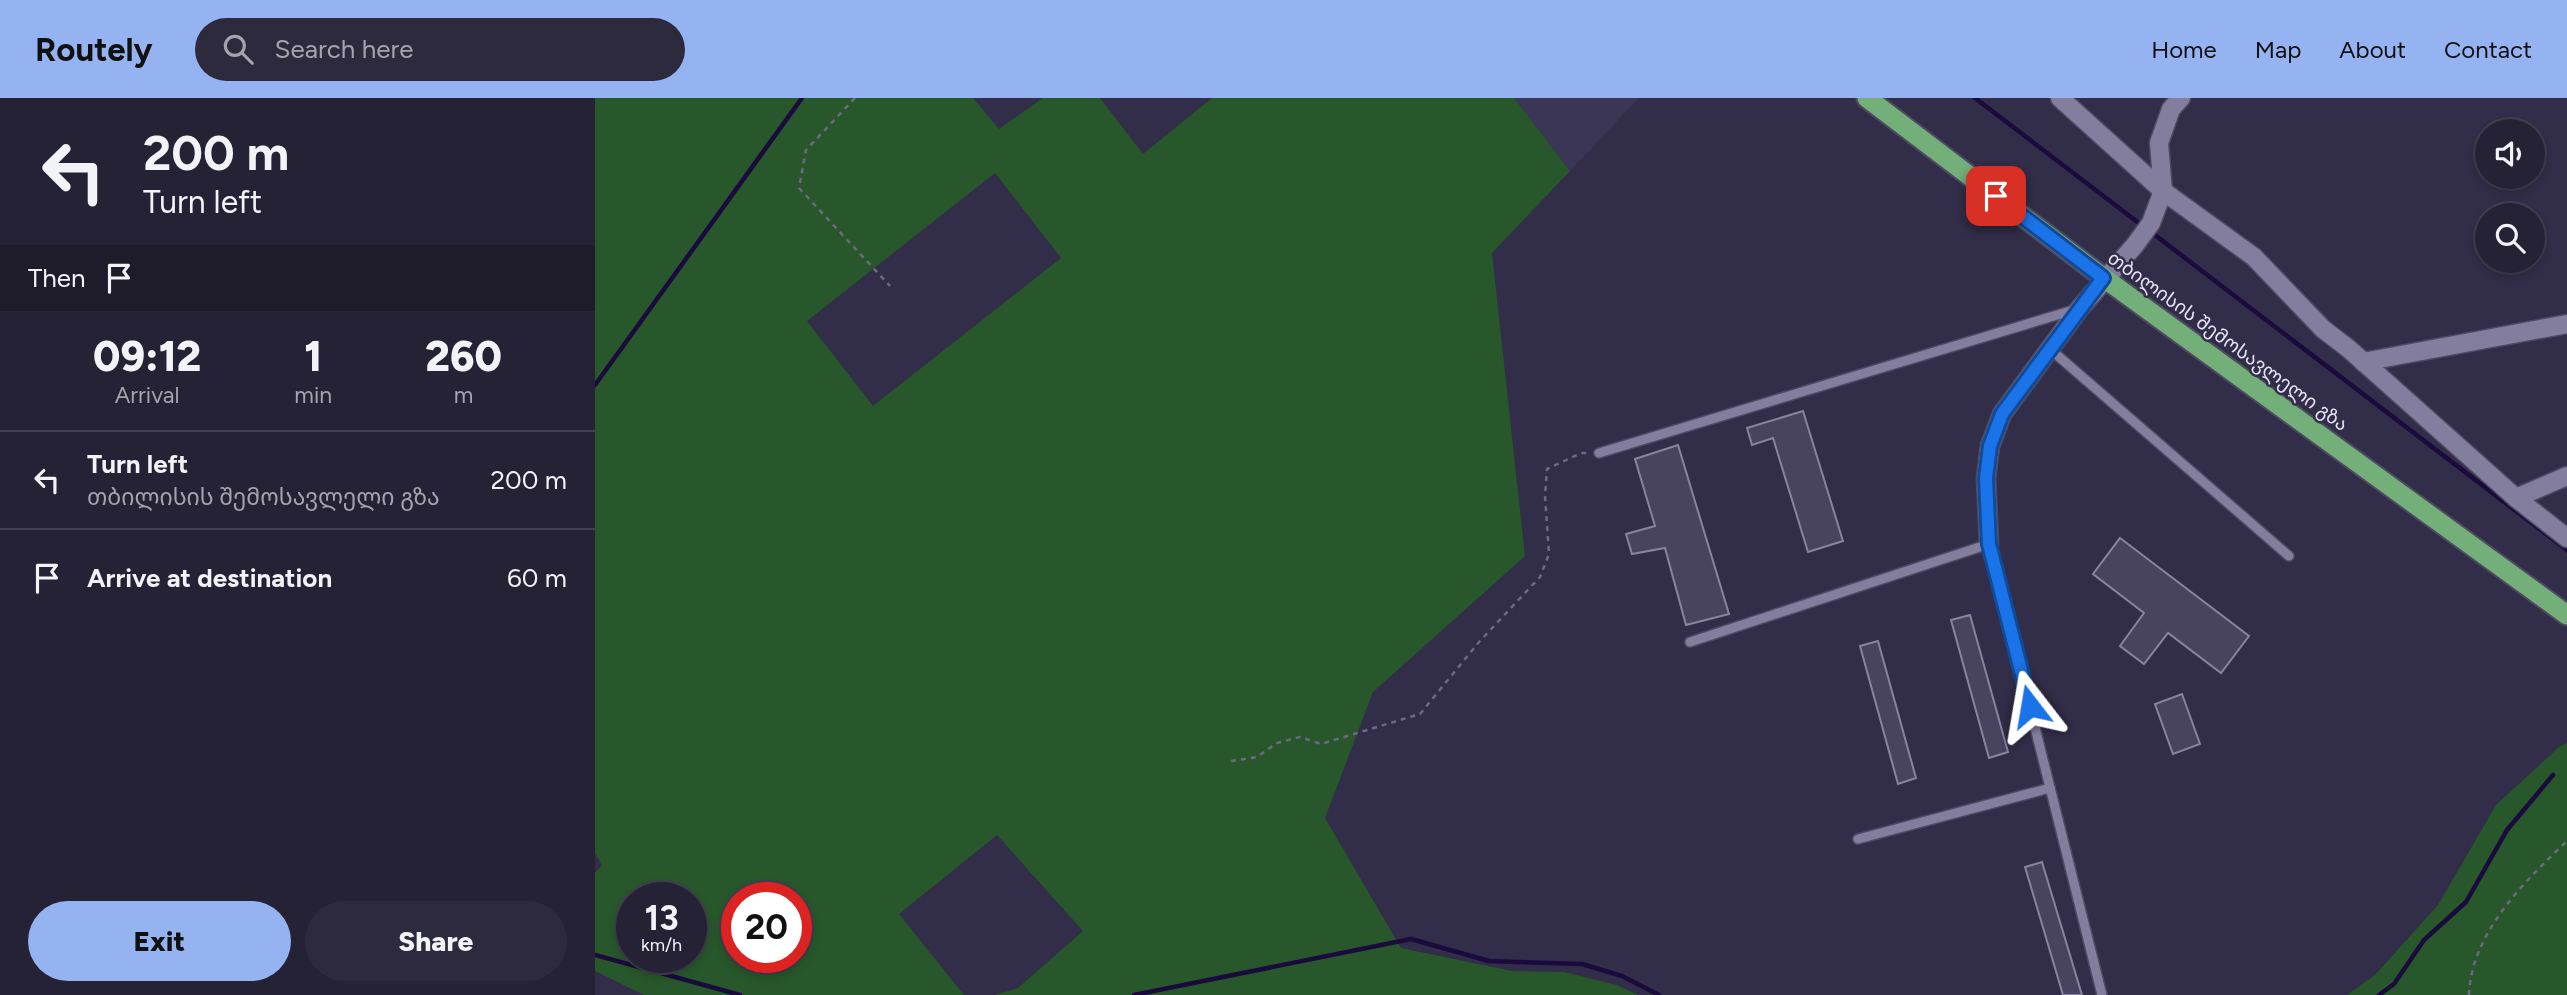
<!DOCTYPE html>
<html lang="en">
<head>
<meta charset="utf-8">
<style>
  :root { --surface:#262236; --page:#2e2a3e; --text:#f1f3f6; --muted:#a4a4ad; --line:#423f51; --accent:#95b2f1 }
  body { margin:0; font-family:Figtree,"Noto Sans Georgian",sans-serif; background:var(--page); color:var(--text); height:100vh; display:flex; flex-direction:column; font-size:26px; white-space:nowrap }
  * { box-sizing:border-box; margin:0 }
  p { font-size:23px; color:var(--muted) }
  .icon { flex:none; width:38px; height:38px; fill:none; stroke:currentColor; stroke-width:2; stroke-linecap:round; stroke-linejoin:round }
  .map { position:relative; flex:1; overflow:hidden }
  .drawer { display:flex; flex-direction:column; background:var(--surface); width:595px }
  .drawer>* { flex:none }
  .guide { background:#262236; color:var(--text); overflow:hidden }
  .tools { position:absolute; left:1880px; top:21px; display:grid; gap:14px }
  .tools a { display:grid; place-items:center; width:70px; height:70px; border-radius:50%; background:var(--surface); box-shadow:0 4px 10px #0003,0 0 0 2px var(--line); font-size:35px }
  .speed { position:absolute; left:21px; top:784px; display:flex; gap:14px; font-size:35px; font-weight:700; text-align:center }
  .speed>* { display:grid; place-content:center; width:91px; height:91px; border-radius:50%; background:var(--surface); box-shadow:0 4px 10px #0003,0 0 0 2px var(--line); line-height:1 }
  .speed small { font-size:18px; font-weight:400 }
  .speed .limit { border:10px solid #d22; background:#fff; color:#111 }
  .pin { position:absolute; display:grid; place-items:center; width:60px; height:60px; color:#fff; margin:-30px; border-radius:14px; box-shadow:0 4px 10px #0006 }
  .me { position:absolute; width:77px; margin:-38px; rotate:346deg; stroke-linejoin:round; filter:drop-shadow(0 0 5px #0008) }
  .turn { display:flex; align-items:center; gap:24px; height:147px; padding:0 28px; font-size:32px }
  .turn .icon { width:91px; height:91px; stroke-width:2.5 }
  .turn b { display:block; font-size:49px; line-height:60px }
  .then { display:flex; align-items:center; height:66px; padding:0 28px; background:#0003; gap:14px; font-size:26px }
  .eta { display:flex; justify-content:space-evenly; align-items:center; height:119px; text-align:center }
  .eta b { font-size:42px; font-weight:800; line-height:49px }
  .cta { display:flex; gap:14px; margin-top:auto; padding:14px 28px }
  .cta a { flex:1; height:80px; border-radius:42px; background:var(--accent); color:#111; font-size:28px; font-weight:800; line-height:80px; text-align:center }
  .cta a+a { background:var(--page); color:var(--text) }
  ul { padding:0; list-style:none }
  li { display:flex; align-items:center; gap:21px; height:98px; padding:0 28px; border-top:2px solid var(--line) }
  li div { flex:1 }
  li b { display:block; font-size:26px }
  li em { font-style:normal }
  header { display:flex; align-items:center; gap:42px; box-sizing:border-box; height:98px; padding:0 35px; background:var(--accent); color:#111 }
  header strong { font-size:33px }
  nav { display:flex; gap:38px; margin-inline-start:auto; font-size:24px }
  .search { width:490px; height:63px; background:var(--page); display:flex; align-items:center; gap:18px; box-sizing:border-box; padding:0 24px; border-radius:38px; color:var(--muted); font-size:26px }
  main { display:flex; flex:1; min-height:0 }
  .map>svg:first-child { display:block }
  .built { fill:#3c3656 }
  .green { fill:#28572b; fill-rule:evenodd }
  .lines { fill:none; stroke-linecap:round; stroke-linejoin:round }
  .stream { stroke:#1b0a3e; stroke-width:4.5 }
  .building { fill:#484460; stroke:#8883a2; stroke-width:2 }
  .service-casing { stroke:#4f4a61; stroke-width:12 }
  .minor-casing { stroke:#4f4a61; stroke-width:21 }
  .trunk-casing { stroke:#4f4a61; stroke-width:23 }
  .path { stroke:#6d6981; stroke-width:2.5; stroke-dasharray:5 5; stroke-linecap:butt }
  .service { stroke:#837e9d; stroke-width:9 }
  .minor { stroke:#837e9d; stroke-width:18 }
  .trunk { stroke:#72af79; stroke-width:19 }
  .route-casing { stroke:#114b97; stroke-width:18 }
  .route { stroke:#1a73e8; stroke-width:12 }
  .labels { text-anchor:middle; dominant-baseline:central; stroke-width:5; stroke-linejoin:round; paint-order:stroke }
  .street-label { font-size:19px; fill:#e5e2f4; stroke:#322d48 }
</style>
</head>
<body>
<header>
<strong>Routely</strong>
<div class="search"><svg class="icon" aria-label="search" viewBox="0 0 24 24"><circle cx="10" cy="10" r="6"/><path d="M15 15l6 6"/></svg>Search here</div>
<nav><a>Home</a><a>Map</a><a>About</a><a>Contact</a></nav>
</header>
<main>
<section class="drawer">
<div class="guide">
<div class="turn"><svg class="icon" aria-label="left" viewBox="0 0 24 24"><path d="M17 20v-9H6M10 6l-5 5 5 5"/></svg><div><b>200 m</b>Turn left</div></div>
<div class="then">Then<svg class="icon" aria-label="arrive" viewBox="0 0 24 24"><path d="M6 21V4h12l-3 4 3 4H6"/></svg></div>
</div>
<div class="eta">
<div><b>09:12</b><p>Arrival</p></div>
<div><b>1</b><p>min</p></div>
<div><b>260</b><p>m</p></div>
</div>
<ul>
<li><svg class="icon" aria-label="left" viewBox="0 0 24 24"><path d="M17 20v-9H6M10 6l-5 5 5 5"/></svg><div><b>Turn left</b><p>თბილისის შემოსავლელი გზა</p></div><em>200 m</em></li>
<li><svg class="icon" aria-label="arrive" viewBox="0 0 24 24"><path d="M6 21V4h12l-3 4 3 4H6"/></svg><div><b>Arrive at destination</b></div><em>60 m</em></li>
</ul>
<div class="cta"><a>Exit</a><a>Share</a></div>
</section>
<div class="map">
<svg width="1972" height="897" viewBox="0 0 1972 897">
  <rect width="100%" height="100%" fill="#322d48"/>
  <path class="built" d="M919,0h125l-69,73z"/>
  <g class="green">
    <path d="M0,0h378l26,31 44,-31h57l43,56 69,-56h302l56,73 -78,82 33,303 -152,136 -48,126 76,130 111,23 52,1 53,13 21,10h-643l23,-7 65,-57 -86,-96 -98,79 65,81h-320l-49,-24v-98l7,-8 -7,-12zM400,75l66,85 -188,148 -66,-85zM37,800h59v59h-59zM142,800h59v59h-59z"/>
    <path d="M1972,645v252h-220l28,-20 63,-70 58,-100 63,-58z"/>
  </g>
  <g class="lines">
    <g class="stream">
      <path d="M1380,0l169,129"/>
      <path d="M1556,134l416,318"/>
      <path d="M0,287l207,-287"/>
      <path d="M0,857l145,40"/>
      <path d="M539,897l277,-56 78,22 93,3 40,12 37,19"/>
      <path d="M1784,897l15,-11 30,-44 42,-38 41,-72 46,-55"/>
    </g>
  </g>
  <g class="building">
    <path d="M1208,313l40,130 -35,11 -35,-114 -21,7 -5,-17z"/>
    <path d="M1083,347l51,169 -43,11 -21,-77 -33,6 -6,-20 29,-8 -20,-67z"/>
    <path d="M1525,440l129,98 -28,37 -53,-40 -24,31 -24,-18 24,-33 -51,-39z"/>
    <path d="M1375,517l38,137 -19,6 -38,-138z"/>
    <path d="M1283,543l38,137 -18,6 -38,-138z"/>
    <path d="M1587,596l18,50 -27,10 -18,-50z"/>
    <path d="M1447,764l40,133h-19l-38,-128z"/>
  </g>
  <g class="lines">
    <defs>
      <g id="service">
        <path d="M1455,251l239,207"/>
        <path d="M1004,355l478,-144"/>
        <path d="M1095,544l299,-98 113,451"/>
        <path d="M1263,741l192,-51"/>
      </g>
      <g id="minor">
        <path d="M1465,0l103,93 91,66 69,72 26,20 167,149 51,40"/>
        <path d="M1768,264l204,-38"/>
        <path d="M1921,400l51,-22"/>
        <path d="M1394,446l-3,-66 4,-32 12,-32 78,-106 55,-63 16,-22 12,-32 -4,-48 12,-34 10,-11"/>
      </g>
      <path id="trunk" d="M1272,0l237,180 463,337"/>
    </defs>
    <use href="#service" class="service-casing"/>
    <use href="#minor" class="minor-casing"/>
    <use href="#trunk" class="trunk-casing"/>
    <g class="path">
      <path d="M260,0l-49,52 -7,38 91,98"/>
      <path d="M636,663l26,-4 20,-14 23,-6 21,7 99,-30 59,-72 61,-65 9,-23 -4,-58 2,-27 34,-16h6"/>
      <path d="M1874,897c2,-62 56,-114 98,-154"/>
    </g>
    <use href="#service" class="service"/>
    <use href="#minor" class="minor"/>
    <use href="#trunk" class="trunk"/>
  </g>
  <g class="lines">
    <defs>
      <path id="route" d="M1401,98l107,82 -101,136 -12,32 -4,32 3,66 41,162"/>
    </defs>
    <use href="#route" class="route-casing"/>
    <use href="#route" class="route"/>
  </g>
  <g class="labels">
    <g class="street-label">
      <text transform="translate(1633 243) rotate(36)">თბილისის შემოსავლელი გზა</text>
    </g>
  </g>
</svg>
<div class="tools">
<a><svg class="icon" aria-label="sound" viewBox="0 0 24 24"><path d="M4 9h4l5-4v14l-5-4H4zM17 9q2 3 0 6"/></svg></a>
<a><svg class="icon" aria-label="search" viewBox="0 0 24 24"><circle cx="10" cy="10" r="6"/><path d="M15 15l6 6"/></svg></a>
</div>
<div class="speed"><div>13<small>km/h</small></div><div class="limit">20</div></div>
<div class="pin" style="left:1401px;top:98px;background:#d93025"><svg class="icon" aria-label="arrive" viewBox="0 0 24 24"><path d="M6 21V4h12l-3 4 3 4H6"/></svg></div>
<svg class="me" style="left:1435px;top:608px" viewBox="-20 -20 40 40"><path d="M0-17L14 15 0 8-14 15z" fill="#1a73e8" stroke="#fff" stroke-width="4"/></svg>
</div>
</main>
</body>
</html>
